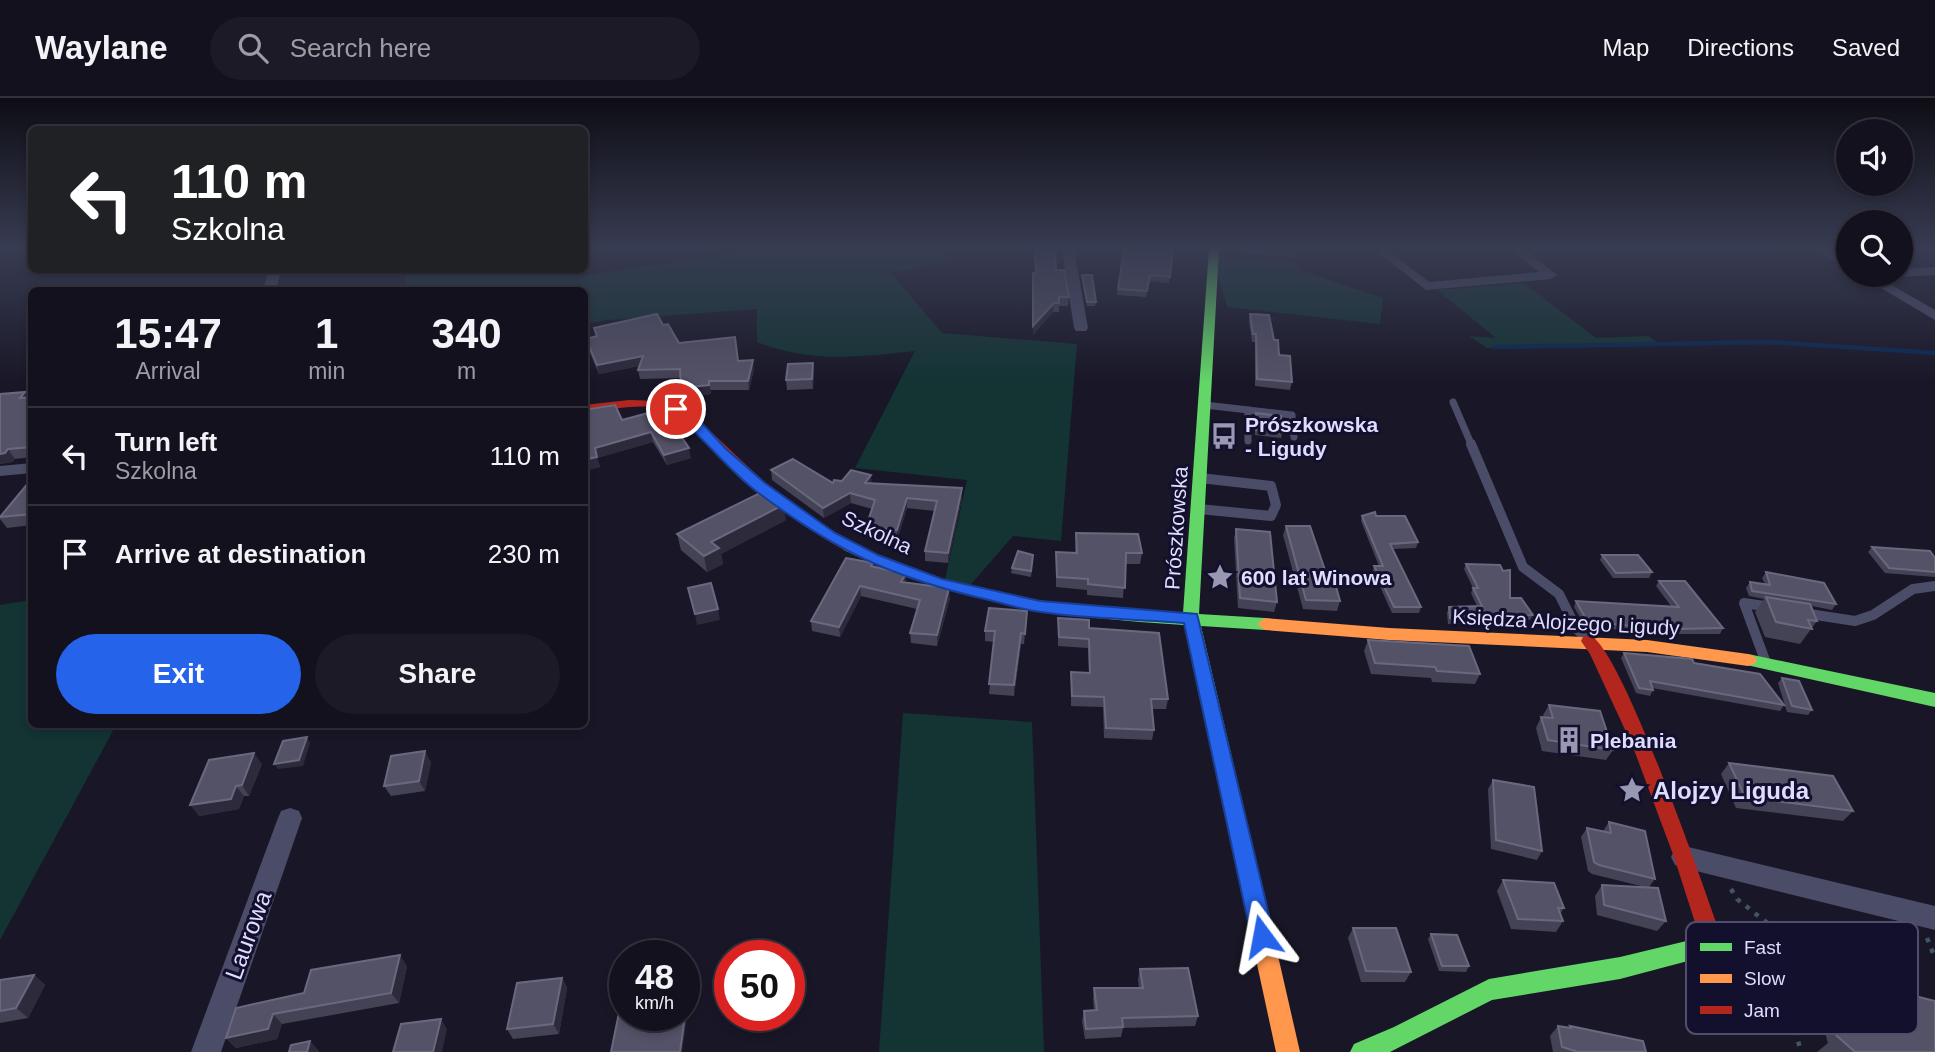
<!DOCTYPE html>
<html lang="en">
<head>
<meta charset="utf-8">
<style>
  :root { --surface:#13111d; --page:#1c1a26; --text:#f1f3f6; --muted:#9d9da4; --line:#32313b; --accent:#2563eb }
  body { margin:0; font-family:Helvetica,sans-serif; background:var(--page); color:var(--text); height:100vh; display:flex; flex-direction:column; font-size:26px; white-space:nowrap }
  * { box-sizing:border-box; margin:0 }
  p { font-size:23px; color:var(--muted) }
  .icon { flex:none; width:38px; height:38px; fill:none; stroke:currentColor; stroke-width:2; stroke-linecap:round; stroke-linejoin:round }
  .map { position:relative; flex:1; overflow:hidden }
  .details { position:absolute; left:28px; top:189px; width:560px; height:441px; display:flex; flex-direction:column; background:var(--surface); border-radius:10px; box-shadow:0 4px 10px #0003,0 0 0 2px var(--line) }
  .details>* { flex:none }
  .banner { position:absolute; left:28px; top:28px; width:560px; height:147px; border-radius:10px; box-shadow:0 4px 10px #0003,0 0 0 2px var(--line); background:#202124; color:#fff; overflow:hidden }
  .buttons { position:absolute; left:1836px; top:21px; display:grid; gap:14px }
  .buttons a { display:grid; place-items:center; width:77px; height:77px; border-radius:50%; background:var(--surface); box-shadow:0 4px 10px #0003,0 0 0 2px var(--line); font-size:35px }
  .speed { position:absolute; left:609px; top:842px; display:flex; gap:14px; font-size:35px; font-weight:700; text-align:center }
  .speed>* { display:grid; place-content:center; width:91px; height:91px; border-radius:50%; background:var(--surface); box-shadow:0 4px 10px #0003,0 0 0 2px var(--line); line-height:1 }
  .speed small { font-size:18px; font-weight:400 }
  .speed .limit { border:10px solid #d22; background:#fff; color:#111 }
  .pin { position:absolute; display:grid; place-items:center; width:60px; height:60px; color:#fff; margin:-30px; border:4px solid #fff; border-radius:50%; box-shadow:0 2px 7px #0007 }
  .me { position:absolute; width:77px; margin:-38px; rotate:347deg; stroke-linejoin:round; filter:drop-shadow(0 0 5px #0008) }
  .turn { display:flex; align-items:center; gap:24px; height:147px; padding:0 28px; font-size:32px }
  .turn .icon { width:91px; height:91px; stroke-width:2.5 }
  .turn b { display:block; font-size:49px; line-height:60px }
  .eta { display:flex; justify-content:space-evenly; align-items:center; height:119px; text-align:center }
  .eta b { font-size:42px; font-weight:800; line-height:49px }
  .cta { display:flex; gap:14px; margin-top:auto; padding:14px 28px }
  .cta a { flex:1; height:80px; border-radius:42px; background:var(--accent); color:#fff; font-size:28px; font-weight:800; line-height:80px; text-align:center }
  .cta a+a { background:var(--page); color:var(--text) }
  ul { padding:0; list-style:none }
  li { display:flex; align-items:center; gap:21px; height:98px; padding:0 28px; border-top:2px solid var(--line) }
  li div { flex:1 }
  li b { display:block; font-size:26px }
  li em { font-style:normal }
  header { display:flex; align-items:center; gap:42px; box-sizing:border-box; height:98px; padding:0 35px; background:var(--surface); border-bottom:2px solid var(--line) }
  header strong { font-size:33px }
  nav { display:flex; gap:38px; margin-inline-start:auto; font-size:24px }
  .search { width:490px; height:63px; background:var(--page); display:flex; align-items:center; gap:18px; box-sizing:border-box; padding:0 24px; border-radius:38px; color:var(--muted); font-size:26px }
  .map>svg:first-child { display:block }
  .green { fill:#133433 }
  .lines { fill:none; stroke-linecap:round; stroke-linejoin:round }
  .stream { stroke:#0a2850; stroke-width:4.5 }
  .path { stroke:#445463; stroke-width:4.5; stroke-dasharray:4.5 7; stroke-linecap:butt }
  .lane-far1 { stroke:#4b4d68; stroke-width:7 }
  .lane { stroke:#4b4d68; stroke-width:10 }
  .street { fill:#4b4d68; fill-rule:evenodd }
  .fast { fill:#63d668; fill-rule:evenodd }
  .slow { fill:#ff974d; fill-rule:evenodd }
  .jam { fill:#b3261e; fill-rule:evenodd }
  .wall { fill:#444255 }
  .shaded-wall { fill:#2c2a3b }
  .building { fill:#545267; stroke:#6a687f; stroke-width:2 }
  .route { fill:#2563eb; stroke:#184099; stroke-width:2 }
  .labels { text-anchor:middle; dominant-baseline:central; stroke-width:6; stroke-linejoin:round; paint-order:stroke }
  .poi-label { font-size:21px; font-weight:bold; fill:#deddff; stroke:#13102e; text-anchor:start }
  .street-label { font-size:21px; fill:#deddff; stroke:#13102e }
  .near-poi-label { font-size:24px; font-weight:bold; fill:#deddff; stroke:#13102e; text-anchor:start }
  .near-street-label { font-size:24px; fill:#deddff; stroke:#13102e }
  .key { fill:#13102e; stroke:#504e6d; stroke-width:2 }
  .key-label { font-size:19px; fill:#deddff }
</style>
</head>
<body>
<header>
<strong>Waylane</strong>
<div class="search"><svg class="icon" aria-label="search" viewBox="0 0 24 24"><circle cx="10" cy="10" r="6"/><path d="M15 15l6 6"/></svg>Search here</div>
<nav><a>Map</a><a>Directions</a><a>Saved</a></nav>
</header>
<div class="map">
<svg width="1935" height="954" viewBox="0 0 1935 954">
  <rect width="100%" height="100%" fill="#191727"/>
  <g class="green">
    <path d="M764,151h177l11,12 -61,12 51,60 135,11 -16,197 -48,-5 -47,54 -22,-6 23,-104 -112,-12 60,-117c-57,6 -104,12 -158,-9v-33l-150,11 -22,4 -1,-34h-180l2,-20h172l2,6z"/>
    <path d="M1213,158l86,7 1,7 83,28 -3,26 -153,-17z"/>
    <path d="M1524,185l72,55 52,-2 11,7 -172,5 -18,-12 27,2 -59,-48z"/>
    <path d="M31,502l1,124 84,1 -116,215v-335z"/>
    <path d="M903,615l129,9 12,330h-165z"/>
  </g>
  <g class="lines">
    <path class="stream" d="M1495,249l275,-5 165,11"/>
    <g class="path">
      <path d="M1731,791l6,10 29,23 35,130"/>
      <path d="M1766,824l96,61"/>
      <path d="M1927,840l8,20"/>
      <path d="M1730,867l13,16 44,18"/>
    </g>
    <g class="lane-far1">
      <path d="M1453,304l19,44"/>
      <path d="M1205,307l87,10 2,22"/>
      <path d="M1248,312v31"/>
    </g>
    <g class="lane">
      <path d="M1471,346l52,123 36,27 17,34 13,13"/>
      <path d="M1199,411l72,7 5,-11 -5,-19 -71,-8"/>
      <path d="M1803,515l52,8 18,-6 40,-26 22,-3"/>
      <path d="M1766,565l-22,-60 27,4"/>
    </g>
    <g class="street">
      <path d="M1062,151h12l14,79 -2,3h-10l-2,-3z"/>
      <path d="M1374,151h13l42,33 110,-10 -28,-23h14l32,26 -6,4 -125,11z"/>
      <path d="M1814,151h15l19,11v9z"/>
      <path d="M1935,169v8l-35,2 -5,-2h5v-6z"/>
      <path d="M269,172h12l-5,20h-13z"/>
      <path d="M1859,177h15l61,35v10z"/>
      <path d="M32,365v10l-32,3v-10z"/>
      <path d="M290,710l9,3 3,7 -81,234h-30l87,-234 3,-7z"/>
      <path d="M1684,748l251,60v24l-251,-62 -9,-3 -4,-8 4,-8z"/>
    </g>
    <g class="fast">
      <path d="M1209,151h10l-20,365 66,4 8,6 -8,6 -64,-4 62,264 -4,7 -7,2 -7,-2 -4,-7 -57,-265c-125,-8 -225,-21 -340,-75l-3,-3 8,-5 5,2c32,14 62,27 95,37 75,23 156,27 234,32z"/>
      <path d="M1748,556l187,39v14l-193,-43 -3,-4 3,-4z"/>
      <path d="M1703,839l8,3 3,7 -3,7 -8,3 -83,22 -128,21 -102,52h-40l4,-8 40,-17 95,-48 131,-22z"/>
    </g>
    <g class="slow">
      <path d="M1265,520l124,10 258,12 101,14 6,2 3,4 -3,4 -6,2 -101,-14 -258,-12 -124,-10 -8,-6z"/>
      <path d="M1252,783l7,2 4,7 37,162h-24l-35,-162 4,-7z"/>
    </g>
    <g class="jam">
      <path d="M629,302l34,1 24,8 75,71 45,34 47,30 3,3 -3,3h-10c-39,-22 -75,-48 -108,-78 -22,-19 -40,-51 -67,-61 -25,-10 -58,-1 -85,2v-8z"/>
      <path d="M1589,537c32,9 120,267 135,310l-3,7 -18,5 -8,-3 -3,-7 3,-7 5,-2 -26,-81 -41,-110 -43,-93 -9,-13 2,-4z"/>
    </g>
  </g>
  <g class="wall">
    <path d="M1034,151h21l1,21 13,27 -1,9h-9v6h-6l-20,23 -1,-53 3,-9z"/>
    <path d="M1115,151h58l-4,34 -20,-2 -3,16 -29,-2 6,-41z"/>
    <path d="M1234,151h64l-2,8 -62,-5z"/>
    <path d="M1082,177l14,27 -1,4h-8l-5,-26z"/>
    <path d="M1250,216l24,26 18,42 -2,8 -35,-4v-44h-3l-3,-21z"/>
    <path d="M663,227l16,18 59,17 16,9 -5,21h-39l1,4 -28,3 -3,-19 -40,1 -2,-9 1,-4 -40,8 -11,-26 -2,-9 10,-2 -2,-9z"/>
    <path d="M814,275l-1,16 -26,1 -1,-10z"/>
    <path d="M29,299h3v60l-17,2 -3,3 -12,2z"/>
    <path d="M663,311l28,49 -24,7 -14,-23 -56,16 3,9 -16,4 38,-51z"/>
    <path d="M1256,315l26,20 -1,5 -26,-3z"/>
    <path d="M771,372l62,13h39l90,15 -14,65 -23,-2v-10l10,-40 -28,-3 -10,32 -30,-3 -1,-10 6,-18 -21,-6 -27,15 -52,-38z"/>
    <path d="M32,384v43l-25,3 -7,-9v-3z"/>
    <path d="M1362,418h14l42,26 -2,6 -23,1 28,58 -2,6h-27l-19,-42 1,-5h5l-18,-45z"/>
    <path d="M786,422l-65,34 2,10 -16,8 -26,-22 -4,-16z"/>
    <path d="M1286,428l42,53 12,22 -3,10 -34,-2 -20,-74z"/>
    <path d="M1236,431l41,73 -3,10 -36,-4 -4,-70z"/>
    <path d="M1076,435l66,20 -2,11h-15l-2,34 -36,-3v-5l-31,-3v-35l19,1z"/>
    <path d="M1872,449l63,11v19l-50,-4 -17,-21z"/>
    <path d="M1033,457l-2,22 -20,-4 1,-5z"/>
    <path d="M1602,457l50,17 -3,6h-36l-13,-18z"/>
    <path d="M1466,466l67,51 -3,5 -20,1 -2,4 -60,-1 -1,-11 2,-6 28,-1 -6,-13 2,-5 -9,-19z"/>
    <path d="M873,469l33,16 44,15 -13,48 -26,-3 -1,-10 7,-24 -56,-13 -21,41 -28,-6 -1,-10z"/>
    <path d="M1766,474l70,32 -4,6 -20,-4 5,15 -17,23 -35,-7 -10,-25 9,-13 -15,-3 -3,-8 4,-6 15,2 -3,-6z"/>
    <path d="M1659,483l64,47 -3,6h-45l-1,2 -89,-10 -11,-19 2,-6 95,5 -15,-20z"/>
    <path d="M1058,520l31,10 79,71 -2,10h-14l2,21 -2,10 -48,-2 -1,-31 -32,-1v-34l18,1 -1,-25 -30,-2z"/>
    <path d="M1026,524l-2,22h-3l-7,52 -25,-2 5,-52 -9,-1v-10z"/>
    <path d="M1368,542l112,34 -5,10 -43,-2 -1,-4 -60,-4 -7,-23z"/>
    <path d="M1624,555l70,10 90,42 -4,6 -128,-23 1,2 -3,6 -14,-3 -15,-35z"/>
    <path d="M1782,580l30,32 -4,5 -21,-3 -9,-29z"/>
    <path d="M1549,607l64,45 -7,10 -64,-9 -6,-23 5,-11h3l-1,-2z"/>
    <path d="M431,664l-6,29 -34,5 -7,-10z"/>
    <path d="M1729,665l124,48 -10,10 -107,-13 -15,-34z"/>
    <path d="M262,666l-13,32h-5l-5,13 -40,7z"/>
    <path d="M1493,682l49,71 -5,9 -46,-11 -3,-60z"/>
    <path d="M1609,724l46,57 -6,8 17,34 -9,10 -60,-16 -2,-19 7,-11 43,2 -53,-13 -4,-3 -7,-34 6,-9 16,3z"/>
    <path d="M1503,782l61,28 -4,6 3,7 -7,11 -45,-3 -14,-38z"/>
    <path d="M1353,830l58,44 -6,10h-44l-13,-44z"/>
    <path d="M1431,836l38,32 -3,6 -27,-1 -11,-32z"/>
    <path d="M407,868l-8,37 -117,21 -5,15 -41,9 -10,-10 78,-45z"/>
    <path d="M1140,871l58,47 -3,10 -72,2 -2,9 -36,2 -3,-18 2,-10 10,-1 -1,-11 1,-11h45l-1,-9z"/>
    <path d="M34,877l11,10 -17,33 -28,5v-43z"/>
    <path d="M1835,878l100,76h-118l11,-9 -14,-48z"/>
    <path d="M562,880l5,10 -8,46 -46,5 -6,-10z"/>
    <path d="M1558,928l11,2 1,-2 76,26h-93l-3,-16z"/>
  </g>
  <g class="shaded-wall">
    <path d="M1054,205l-1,9 -20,23v-9z"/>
    <path d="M643,258l2,9 -46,9 -2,-9z"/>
    <path d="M753,262l1,9 -5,21 -1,-9z"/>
    <path d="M813,265l1,10 -1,16 -1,-10z"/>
    <path d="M709,283l2,13 -28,3 -2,-9z"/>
    <path d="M25,294l6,9 -11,-3z"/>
    <path d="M651,334l2,10 -56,16 3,9 -16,4v-11l11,-12z"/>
    <path d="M689,350l2,10 -24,7 -3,-10z"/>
    <path d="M8,351l7,10 -3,3 -12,2v-10z"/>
    <path d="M871,377l1,10 -7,-2z"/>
    <path d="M962,390v10l-14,65v-10z"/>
    <path d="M850,395l1,10 -27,15 -1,-10z"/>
    <path d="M907,400v10l-10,32v-10z"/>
    <path d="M783,407l3,15 -65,34 2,10 -16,8 -3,-16 7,-14z"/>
    <path d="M906,476v10l-5,-2z"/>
    <path d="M860,488l1,10 -21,41 -1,-10z"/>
    <path d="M949,490l1,10 -13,48v-11z"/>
    <path d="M718,511l2,11 -23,5 -2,-11z"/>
    <path d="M1021,535v11l-7,52v-11z"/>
    <path d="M307,639l3,6 -7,23 -25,3 -4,-5z"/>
    <path d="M425,653l6,11 -6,29 -6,-10z"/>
    <path d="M254,655l8,11 -13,32 -7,-11z"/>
    <path d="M236,688l8,10 -5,13 -40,7 -9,-11z"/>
    <path d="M400,857l7,11 -8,37 -8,-10z"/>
    <path d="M34,877l11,10 -17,33 -12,-10z"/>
    <path d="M562,880l5,10 -8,46 -6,-10z"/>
    <path d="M688,896l2,5 -8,53h-2z"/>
    <path d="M273,916l9,10 -5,15 -41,9 -10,-10z"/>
    <path d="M441,921l6,10 -5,23h-9z"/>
    <path d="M310,943l9,10v1h-12z"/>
  </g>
  <g class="building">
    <path d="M1035,151h20l1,21h8l5,27h-10v6h-5l-21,23v-53h3z"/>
    <path d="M1124,151h49l-3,28 -20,-2 -3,16 -29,-2z"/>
    <path d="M1082,177h10l4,27h-9z"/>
    <path d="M657,216l6,11 5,-1 11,19 56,-6 3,24 15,-1 -5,21h-39v4l-28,3 -1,-19 -42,1 5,-14 -46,9 -11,-26 11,-3 -3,-8z"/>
    <path d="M1250,216l19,1 5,25h4l1,15 11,1 2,26 -35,-3 -1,-45h-3z"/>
    <path d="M813,265l-1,16 -26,1 2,-16z"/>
    <path d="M25,294l-5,6 12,-1v50l-24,2 -3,4 -5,1v-60z"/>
    <path d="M615,307l7,15 41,-11 26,39 -25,7 -13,-23 -56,16 2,9 -13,3v-50z"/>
    <path d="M1256,315l25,3 1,17 -26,-3z"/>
    <path d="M793,361l40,24 1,-3 8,1 9,-11 20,5 -6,8 97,5 -14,65 -23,-2 12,-50 -30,-3 -10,32 -31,-3 9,-27 -25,-7 -27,15 -52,-38z"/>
    <path d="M29,384h3v32l-32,3z"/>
    <path d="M764,393l19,14 -72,37 8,6 -15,8 -27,-22z"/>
    <path d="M1375,414l1,4h29l13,26 -28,2 31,63h-27l-20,-41h9l-21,-50z"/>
    <path d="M1286,428h24l18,53h6l6,22 -34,-1z"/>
    <path d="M1236,431l34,3 7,70 -37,-4z"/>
    <path d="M1076,435l62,1 4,19h-16l-1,35 -37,-4v-5l-31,-2 -1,-25 21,1z"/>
    <path d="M1872,449l58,4 5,7v14l-46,-4z"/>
    <path d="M1018,453l15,4 -2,16 -19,-3z"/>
    <path d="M1602,457h36l14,17 -36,1z"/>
    <path d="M846,460l27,5 -2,3 35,8 -5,8 48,6 -12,47 -27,-2 10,-33 -60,-14 -21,41 -28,-6z"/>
    <path d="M1466,466l34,1 3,6 7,-1v28h11l12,17 -25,1 3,4 -61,-2 -1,-11 33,-1 -9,-18h5z"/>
    <path d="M1766,474l58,11 12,21 -84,-13 -2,-9 20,3z"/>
    <path d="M1659,483h26l38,47 -47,1 1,2 -90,-10 -11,-20 103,6z"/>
    <path d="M711,485l7,26 -23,5 -7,-26z"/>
    <path d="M1766,499l44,7 7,17 -9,-1 4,9 -36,-7z"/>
    <path d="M989,510l38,3 -2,23 -4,-1 -7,52 -25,-1 6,-53h-10z"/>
    <path d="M1058,520l31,2v8l70,5 9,66h-17l3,31 -48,-2 -2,-31 -32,-1 -1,-24 19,1 -1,-34 -30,-2z"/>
    <path d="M1368,542l101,6 11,28 -43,-3 -2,-4 -60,-4z"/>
    <path d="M1624,555l68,6 2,4 66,11 24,31 -134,-24 3,9 -14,-2z"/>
    <path d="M1782,580l17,3 13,29 -20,-4z"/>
    <path d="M1549,607l51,6 13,39 -65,-10 -7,-23 12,1z"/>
    <path d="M307,639l-8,23 -25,4 9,-23z"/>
    <path d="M425,653l-6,30 -35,5 7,-30z"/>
    <path d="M254,655l-12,32 -6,1 -5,13 -41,6 19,-45z"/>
    <path d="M1729,665l104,13 20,35 -108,-14z"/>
    <path d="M1493,682l41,7 8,64 -46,-11z"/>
    <path d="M1609,724l36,9 10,48 -56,-14 -5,-3 -7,-34 24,5z"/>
    <path d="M1503,782l51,3 10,25h-6l5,13 -45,-2z"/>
    <path d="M1602,787l56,3 8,33 -62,-16z"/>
    <path d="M1353,830h43l15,44 -45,-1z"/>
    <path d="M1431,836l26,1 12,31h-27z"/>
    <path d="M400,857l-9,38 -118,21 -5,15 -42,9 10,-30 68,-15 7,-23z"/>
    <path d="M1188,870l10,48 -76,2 1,9 -37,2 -2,-18 13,-1 -3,-22h49l-3,-19z"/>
    <path d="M34,877l-18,33 -16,3v-31z"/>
    <path d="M1835,878l100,25v51h-80l-19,-17 14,-10z"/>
    <path d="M562,880l-9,46 -46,5 10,-46z"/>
    <path d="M684,896h4l-8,58h-69l11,-54h3v17h59z"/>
    <path d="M441,921l-8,33h-40l8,-28z"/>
    <path d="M1558,928l13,2 -1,-2 73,15 3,11h-70l-1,-1 -13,-4z"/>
    <path d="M310,943l-3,11h-18l2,-7z"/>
  </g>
  <linearGradient id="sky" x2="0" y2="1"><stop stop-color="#0e0d15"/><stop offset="0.53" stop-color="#383c52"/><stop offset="1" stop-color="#383c52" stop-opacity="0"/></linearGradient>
  <rect width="1935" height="284" fill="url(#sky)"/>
  <path class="route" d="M676,307l23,15 27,29 39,34 70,50 43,22 64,24 98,22 157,13 77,322 -4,7 -8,3 -7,-3 -4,-7 -67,-313c-47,-4 -96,-4 -143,-11 -17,-2 -35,-8 -52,-12 -96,-22 -154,-49 -233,-109 -31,-24 -54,-56 -85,-80l-2,-2z"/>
  <defs>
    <symbol id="bus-bare" viewBox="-9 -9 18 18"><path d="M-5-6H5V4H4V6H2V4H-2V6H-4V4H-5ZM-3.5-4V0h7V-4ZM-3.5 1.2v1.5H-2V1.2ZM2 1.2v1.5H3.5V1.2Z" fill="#9998b3" stroke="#13102e" stroke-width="2.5" paint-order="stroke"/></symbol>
    <symbol id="sight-bare" viewBox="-9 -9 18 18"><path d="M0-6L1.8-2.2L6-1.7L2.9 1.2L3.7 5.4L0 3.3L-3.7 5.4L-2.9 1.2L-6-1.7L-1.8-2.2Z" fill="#9998b3" stroke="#13102e" stroke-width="2.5" paint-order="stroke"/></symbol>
    <symbol id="building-bare" viewBox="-9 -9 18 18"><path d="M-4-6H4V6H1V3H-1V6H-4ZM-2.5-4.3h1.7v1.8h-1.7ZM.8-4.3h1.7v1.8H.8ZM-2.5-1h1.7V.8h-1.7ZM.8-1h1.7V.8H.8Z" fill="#9998b3" stroke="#13102e" stroke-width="2.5" paint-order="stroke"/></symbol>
  </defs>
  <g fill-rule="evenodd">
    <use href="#bus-bare" x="1205" y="319" width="38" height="38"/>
    <use href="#sight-bare" x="1201" y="460" width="38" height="38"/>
    <use href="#building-bare" x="1550" y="623" width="38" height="38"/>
    <use href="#sight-bare" x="1613" y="673" width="38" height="38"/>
  </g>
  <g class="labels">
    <g class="poi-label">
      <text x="1245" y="326">Prószkowska<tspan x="1245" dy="24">- Ligudy</tspan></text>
      <text x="1241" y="479">600 lat Winowa</text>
      <text x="1590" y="642">Plebania</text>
    </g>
    <g class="street-label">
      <text transform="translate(1176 430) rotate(-86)">Prószkowska</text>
      <text transform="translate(877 434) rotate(25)">Szkolna</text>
      <text transform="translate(1566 524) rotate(3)">Księdza Alojzego Ligudy</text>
    </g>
    <g class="near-poi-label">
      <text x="1653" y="692">Alojzy Liguda</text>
    </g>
    <g class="near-street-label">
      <text transform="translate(248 837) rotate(-70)">Laurowa</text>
    </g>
  </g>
  <rect x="1686" y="824" width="232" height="112" rx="10" class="key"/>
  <rect x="1700" y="845" width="32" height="8" fill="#63d668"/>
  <rect x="1700" y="876" width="32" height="9" fill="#ff974d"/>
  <rect x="1700" y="908" width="32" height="8" fill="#b3261e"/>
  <g class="key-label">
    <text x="1744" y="856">Fast</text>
    <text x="1744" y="887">Slow</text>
    <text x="1744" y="919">Jam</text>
  </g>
</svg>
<div class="buttons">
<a><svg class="icon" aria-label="sound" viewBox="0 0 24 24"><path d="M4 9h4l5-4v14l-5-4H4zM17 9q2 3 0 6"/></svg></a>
<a><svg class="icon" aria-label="search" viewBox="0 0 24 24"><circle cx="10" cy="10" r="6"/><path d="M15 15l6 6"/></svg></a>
</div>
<div class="speed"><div>48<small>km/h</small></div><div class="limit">50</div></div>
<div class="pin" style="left:676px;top:311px;background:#d93025"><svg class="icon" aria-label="arrive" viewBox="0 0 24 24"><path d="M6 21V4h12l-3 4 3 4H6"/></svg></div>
<svg class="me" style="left:1262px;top:838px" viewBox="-20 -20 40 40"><path d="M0-17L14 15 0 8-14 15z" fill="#2563eb" stroke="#fff" stroke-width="4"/></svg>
<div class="banner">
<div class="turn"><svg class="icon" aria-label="left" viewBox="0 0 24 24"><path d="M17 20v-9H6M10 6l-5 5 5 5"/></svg><div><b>110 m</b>Szkolna</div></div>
</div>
<section class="details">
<div class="eta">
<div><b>15:47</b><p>Arrival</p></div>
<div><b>1</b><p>min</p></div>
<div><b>340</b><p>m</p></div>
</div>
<ul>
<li><svg class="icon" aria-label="left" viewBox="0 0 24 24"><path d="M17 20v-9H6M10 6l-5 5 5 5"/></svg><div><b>Turn left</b><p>Szkolna</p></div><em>110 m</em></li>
<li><svg class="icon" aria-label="arrive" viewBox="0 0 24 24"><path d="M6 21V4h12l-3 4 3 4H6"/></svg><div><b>Arrive at destination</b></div><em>230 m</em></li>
</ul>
<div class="cta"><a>Exit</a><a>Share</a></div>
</section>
</div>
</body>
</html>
